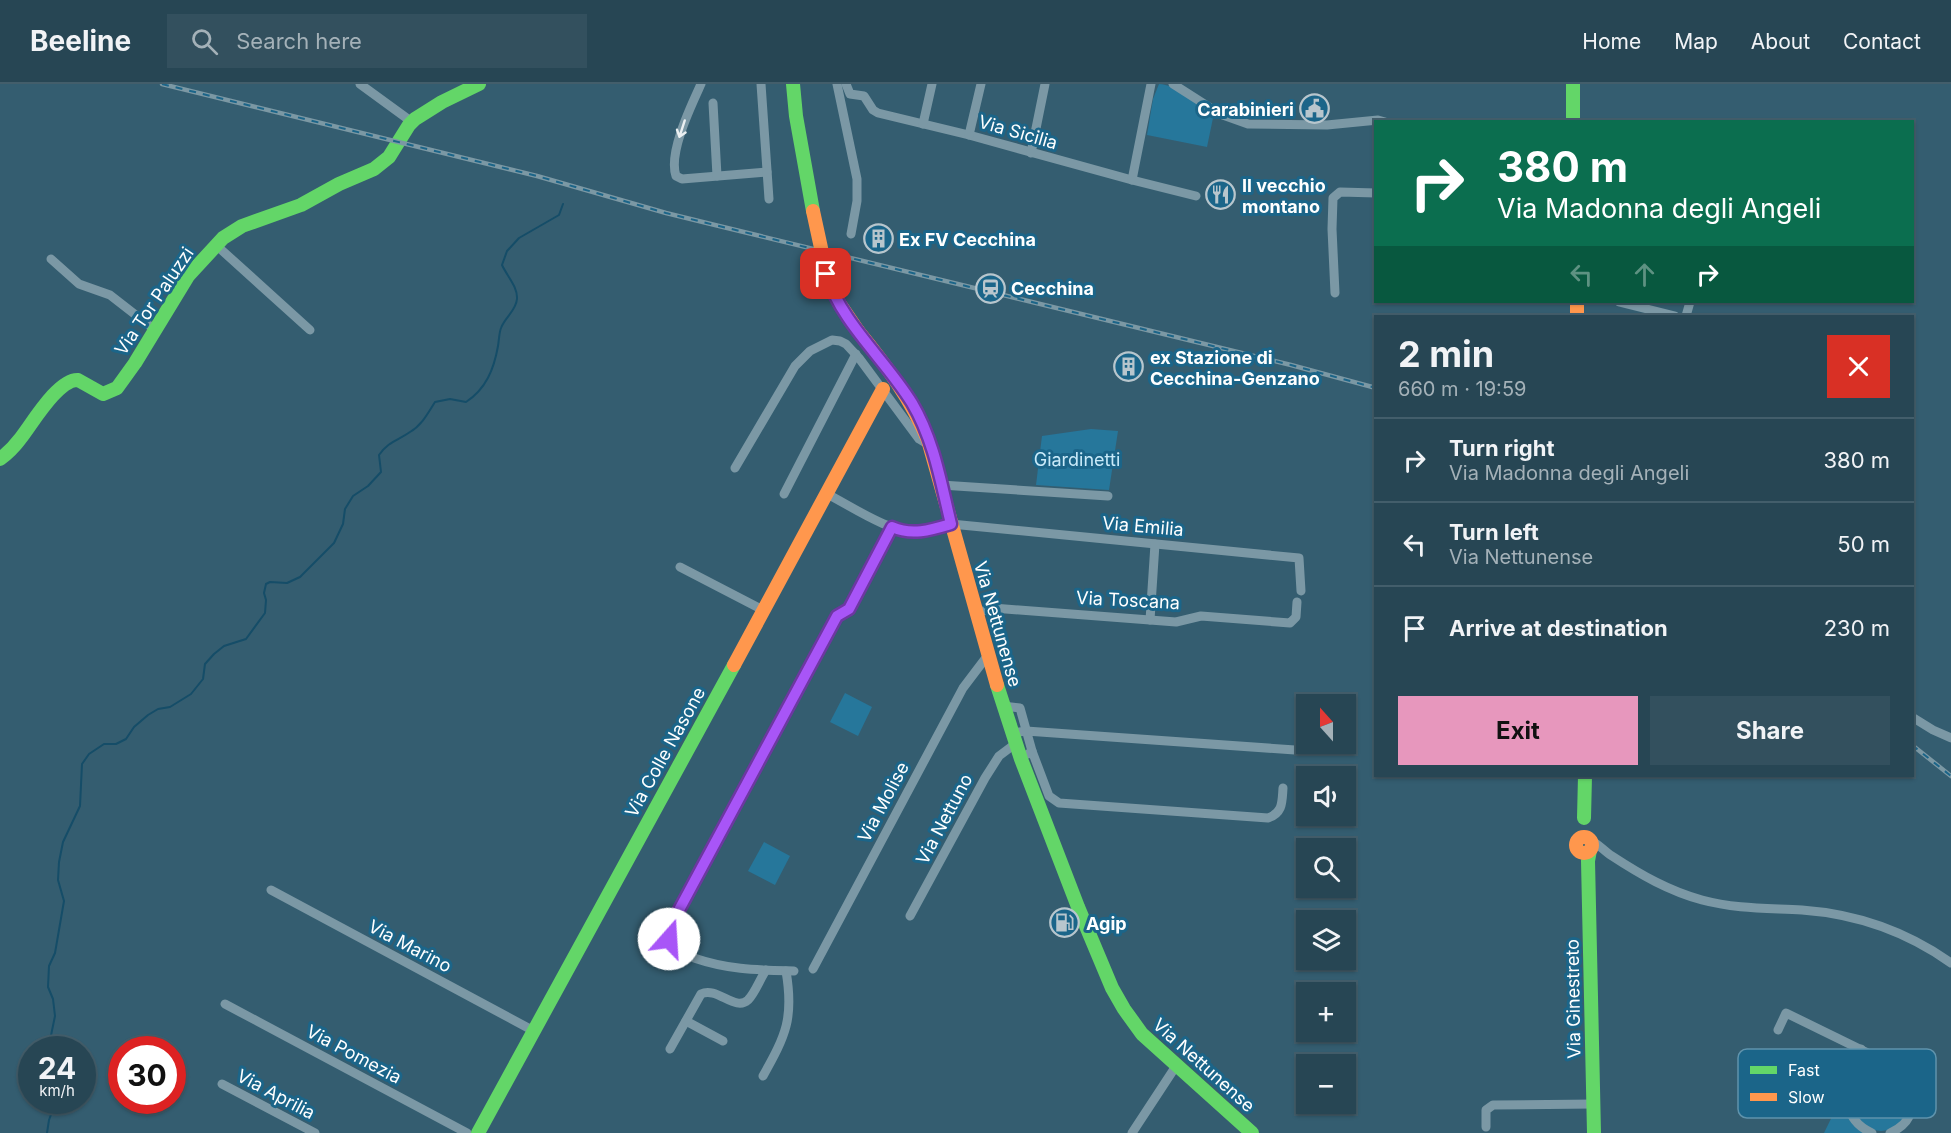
<!DOCTYPE html>
<html lang="en">
<head>
<meta charset="utf-8">
<style>
  :root { --surface:#274654; --page:#33505e; --text:#f1f3f6; --muted:#a4b1b8; --line:#435e6b; --accent:#e797bd }
  body { margin:0; font-family:Inter,sans-serif; background:var(--page); color:var(--text); height:100vh; display:flex; flex-direction:column; font-size:22px; white-space:nowrap }
  * { box-sizing:border-box; margin:0 }
  p { font-size:20px; color:var(--muted) }
  .icon { flex:none; width:33px; height:33px; fill:none; stroke:currentColor; stroke-width:2; stroke-linecap:round; stroke-linejoin:round }
  .map { position:relative; flex:1; overflow:hidden }
  .panel { position:absolute; left:1374px; top:231px; width:540px; height:462px; display:flex; flex-direction:column; background:var(--surface); border-radius:0px; box-shadow:0 2px 4px #0004,0 0 0 2px var(--line) }
  .panel>* { flex:none }
  .top-card { position:absolute; left:1374px; top:36px; width:540px; height:183px; border-radius:0px; box-shadow:0 2px 4px #0004,0 0 0 2px var(--line); background:#0b6e4f; color:#fff; overflow:hidden }
  .needle { width:39px; rotate:339deg }
  .tools { position:absolute; left:1296px; top:610px; display:grid; gap:12px }
  .tools a { display:grid; place-items:center; width:60px; height:60px; border-radius:0px; background:var(--surface); box-shadow:0 2px 4px #0004,0 0 0 2px var(--line); font-size:30px }
  .speed { position:absolute; left:18px; top:952px; display:flex; gap:12px; font-size:30px; font-weight:700; text-align:center }
  .speed>* { display:grid; place-content:center; width:78px; height:78px; border-radius:50%; background:var(--surface); box-shadow:0 2px 4px #0004,0 0 0 2px var(--line); line-height:1 }
  .speed small { font-size:15px; font-weight:400 }
  .speed .limit { border:9px solid #d22; background:#fff; color:#111 }
  .pin { position:absolute; display:grid; place-items:center; width:51px; height:51px; color:#fff; margin:-26px; border-radius:12px; box-shadow:0 3px 9px #0006 }
  .me { position:absolute; width:66px; margin:-33px; rotate:19deg; stroke-linejoin:round; filter:drop-shadow(0 0 4px #0008) }
  .turn { display:flex; align-items:center; gap:21px; height:126px; padding:0 24px; font-size:27px }
  .turn .icon { width:78px; height:78px; stroke-width:2.5 }
  .turn b { display:block; font-size:42px; line-height:51px }
  .lanes { display:flex; align-items:center; height:57px; padding:0 24px; background:#0003; justify-content:center; gap:30px; direction:ltr }
  .lanes .off { opacity:.35 }
  .round { display:grid; place-items:center; flex:none; width:63px; height:63px; border-radius:0px; background:var(--page) }
  .headline { display:flex; align-items:center; justify-content:space-between; height:102px; padding:0 24px }
  h1 { font-size:36px; font-weight:700; line-height:45px }
  .action { display:flex; gap:12px; margin-top:auto; padding:12px 24px }
  .action a { flex:1; height:69px; border-radius:0px; background:var(--accent); color:#111; font-size:24px; font-weight:700; line-height:69px; text-align:center }
  .action a+a { background:var(--page); color:var(--text) }
  ul { padding:0; list-style:none }
  li { display:flex; align-items:center; gap:18px; height:84px; padding:0 24px; border-top:2px solid var(--line) }
  li div { flex:1 }
  li b { display:block; font-size:22px }
  li em { font-style:normal }
  header { display:flex; align-items:center; gap:36px; box-sizing:border-box; height:84px; padding:0 30px; background:var(--surface); border-bottom:2px solid var(--line) }
  header strong { font-size:28px }
  nav { display:flex; gap:33px; margin-inline-start:auto; font-size:21px }
  .search { width:420px; height:54px; background:var(--page); display:flex; align-items:center; gap:15px; box-sizing:border-box; padding:0 21px; border-radius:0px; color:var(--muted); font-size:22px }
  .map>svg:first-child { display:block }
  .green { fill:#26779b }
  .lines { fill:none; stroke-linecap:round; stroke-linejoin:round }
  .stream { stroke:#154d68; stroke-width:2 }
  .street { stroke:#7b98a5; stroke-width:9 }
  .fast { stroke:#63d668; stroke-width:14 }
  .slow { stroke:#ff974d; stroke-width:14 }
  .rail-casing { stroke:#7b98a4; stroke-width:4.5 }
  .rail { stroke:#1b6589; stroke-width:2; stroke-dasharray:7; stroke-linecap:butt }
  .slow-bridge { stroke:#ff974d; stroke-width:14 }
  .oneway { stroke:#ebf0f2 }
  .route-casing { stroke:#6d37a1; stroke-width:15 }
  .route { stroke:#a855f7; stroke-width:10 }
  .labels { text-anchor:middle; dominant-baseline:central; stroke-width:6; stroke-linejoin:round; paint-order:stroke }
  .poi-label { font-size:18px; font-weight:bold; fill:#fff; stroke:#1b6589; text-anchor:start }
  .street-label { font-size:18px; fill:#fff; stroke:#1b6589 }
  .park-label { font-size:18px; fill:#c9eaf9; stroke:#1b6589 }
  .key { fill:#1b6589; stroke:#5f93ac; stroke-width:1.5 }
  .key-label { font-size:16px; fill:#fff }
</style>
</head>
<body>
<header>
<strong>Beeline</strong>
<div class="search"><svg class="icon" aria-label="search" viewBox="0 0 24 24"><circle cx="10" cy="10" r="6"/><path d="M15 15l6 6"/></svg>Search here</div>
<nav><a>Home</a><a>Map</a><a>About</a><a>Contact</a></nav>
</header>
<div class="map">
<svg width="1951" height="1049" viewBox="0 0 1951 1049">
  <rect width="100%" height="100%" fill="#345d70"/>
  <g class="green">
    <path d="M1159,0c16,0 43,22 54,34l-6,29 -60,-12 6,-36z"/>
    <path d="M1091,345l27,2 -9,59 -73,-5 6,-49z"/>
    <path d="M845,609l27,14 -14,29 -28,-14z"/>
    <path d="M764,758l26,14 -15,29 -27,-14z"/>
    <circle cx="1881" cy="1019" r="28"/>
    <path d="M1846,1004c-1,19 0,35 19,45h-41z"/>
  </g>
  <g class="lines">
    <g class="stream">
      <path d="M48,966l7,-34 -2,-17 -5,-12 1,-21 6,-13 9,-52 -6,-21 1,-18 4,-20 17,-36 2,-42 7,-10 15,-10h12l10,-5 8,-12 14,-12 10,-6 12,-2 21,-13 12,-15 2,-15 9,-10 10,-8 22,-7 19,-26 1,-13 -2,-7 2,-9 4,-2 17,1 13,-6 34,-34 9,-19 2,-15 8,-13 15,-10 13,-14 -2,-17c10,-14 18,-14 31,-23 12,-7 18,-19 25,-30l15,-3 16,3c20,-13 28,-33 32,-56 1,-5 1,-13 3,-18 4,-11 15,-17 16,-29 1,-12 -10,-23 -15,-34l5,-14 12,-13 40,-23 4,-11"/>
      <path d="M47,1049l2,-13 7,-19"/>
    </g>
    <g class="street">
      <path d="M360,0l52,38"/>
      <path d="M701,0c-10,22 -33,69 -25,92l6,3 85,-7"/>
      <path d="M761,0l8,115"/>
      <path d="M837,0l20,95v22l-6,33"/>
      <path d="M846,0l4,10 14,2 9,14 5,3 91,22 163,45 64,16"/>
      <path d="M1173,0l47,30 28,10 79,1 51,-5 7,2"/>
      <path d="M713,19l4,73"/>
      <path d="M923,40l9,-40"/>
      <path d="M969,51l12,-51"/>
      <path d="M1031,69l14,-69"/>
      <path d="M1132,96l19,-96"/>
      <path d="M216,161l94,85"/>
      <path d="M51,175l28,25 31,11 45,35"/>
      <path d="M1335,209l-3,-64 1,-31 7,-6 36,1"/>
      <path d="M1619,218l56,14"/>
      <path d="M1686,232l4,-14"/>
      <path d="M735,384l60,-102 15,-15 22,-11 8,1 6,3 13,14 60,81 5,3h6"/>
      <path d="M941,401l167,11"/>
      <path d="M784,410l72,-140"/>
      <path d="M827,410c26,13 62,39 92,38 11,0 22,-5 32,-8l348,34 2,33"/>
      <path d="M680,483l83,43"/>
      <path d="M977,529l16,-5 183,14 25,-6 89,7 6,-6 1,-15"/>
      <path d="M1150,536l5,-76"/>
      <path d="M1003,622l17,2 12,43 -4,3"/>
      <path d="M1912,633l21,13 18,8"/>
      <path d="M1012,649l14,-2 269,19"/>
      <path d="M1032,667l17,45 10,7 209,15c15,-5 14,-16 15,-30"/>
      <path d="M1590,756c9,4 14,11 22,16 29,19 57,35 90,44 34,9 66,8 100,10 55,4 104,21 149,53"/>
      <path d="M271,806l261,140"/>
      <path d="M910,832l75,-138 14,-22 16,-12"/>
      <path d="M813,885l150,-281 25,-33"/>
      <path d="M794,887c-36,-1 -65,-1 -100,-13 -7,-2 -16,-3 -21,-9 -7,-7 -4,-18 -1,-26l165,-307 12,-7 43,-82"/>
      <path d="M225,920l242,129"/>
      <path d="M686,937l37,20"/>
      <path d="M1778,946l8,-17 90,44 20,16"/>
      <path d="M670,965l31,-55c16,-8 34,18 47,6 7,-7 12,-21 18,-30"/>
      <path d="M1861,965l4,13 1,13"/>
      <path d="M763,992c23,-41 31,-58 23,-105"/>
      <path d="M222,1000l93,49"/>
      <path d="M1486,1043v-17l7,-5 101,-1"/>
      <path d="M1132,1049l44,-67"/>
      <path d="M1872,1049c-13,-6 -23,-16 -23,-31 1,-10 5,-19 13,-24 36,-28 77,33 28,55"/>
    </g>
    <g class="fast">
      <path d="M793,0l3,32 17,95"/>
      <path d="M1573,0v38"/>
      <path d="M0,375c8,-6 14,-12 20,-20 12,-15 38,-60 58,-59l25,14 14,-6 18,-25 53,-87 35,-38 19,-12 59,-21 38,-21 35,-15 15,-12 20,-32 6,-6 27,-17 37,-18"/>
      <path d="M997,601l24,74 57,148 34,81 12,21 18,25 110,99"/>
      <path d="M1584,734l1,-42"/>
      <path d="M1590,766l-2,11 6,272"/>
      <path d="M478,1049l256,-468"/>
    </g>
    <g class="slow">
      <path d="M1577,218v14"/>
      <path d="M858,247c28,34 53,68 70,109l69,245"/>
      <path d="M734,581l149,-276"/>
      <circle cx="1584" cy="761" r="8"/>
    </g>
    <defs>
      <g id="rail">
        <path d="M162,0l375,92 129,37 53,13 572,139 85,23"/>
        <path d="M1912,661l39,31"/>
      </g>
    </defs>
    <use href="#rail" class="rail-casing"/>
    <use href="#rail" class="rail"/>
    <path class="slow-bridge" d="M813,127l15,69 11,23 19,28"/>
  </g>
  <defs><path id="oneway-shaft" d="M-6 0H5M1.5-3L5.5 0L1.5 3" fill="none" stroke-width="1.6" stroke-linecap="round" stroke-linejoin="round" transform="scale(1.5)"/></defs>
  <use class="oneway" href="#oneway-shaft" transform="translate(682 45) rotate(108)"/>
  <g class="lines">
    <defs>
      <path id="route" d="M669,855l3,-16 165,-307 12,-7 43,-82c20,9 39,3 59,-3 -10,-41 -17,-84 -39,-121 -27,-44 -70,-79 -86,-129"/>
    </defs>
    <use href="#route" class="route-casing"/>
    <use href="#route" class="route"/>
  </g>
  <defs>
    <symbol id="civic-ring" viewBox="-11 -11 22 22"><circle r="9.5" fill="#1b6589" stroke="#b8c6cd" stroke-width="1.5"/><path d="M-.6-6.5H3V-4.5H.6V-3L4-1V1h2V6H-6V1h2V-1L-.6-3ZM-1.2 2.5V6h2.4V2.5Z" fill="#b8c6cd"/></symbol>
    <symbol id="restaurant-ring" viewBox="-11 -11 22 22"><circle r="9.5" fill="#1b6589" stroke="#b8c6cd" stroke-width="1.5"/><path d="M-5-6h1v4h1v-4h1v4h1v-4h1v5L-1.5 .5V6h-2V.5L-5-1ZM5-6V6H3V1.5H1.5Q1.5-4 5-6Z" fill="#b8c6cd"/></symbol>
    <symbol id="building-ring" viewBox="-11 -11 22 22"><circle r="9.5" fill="#1b6589" stroke="#b8c6cd" stroke-width="1.5"/><path d="M-4-6H4V6H1V3H-1V6H-4ZM-2.5-4.3h1.7v1.8h-1.7ZM.8-4.3h1.7v1.8H.8ZM-2.5-1h1.7V.8h-1.7ZM.8-1h1.7V.8H.8Z" fill="#b8c6cd"/></symbol>
    <symbol id="station-ring" viewBox="-11 -11 22 22"><circle r="9.5" fill="#1b6589" stroke="#b8c6cd" stroke-width="1.5"/><path d="M-3-6H3Q5-6 5-4V2Q5 4 3 4L4.5 6H3L1.5 4h-3L-3 6H-4.5L-3 4Q-5 4-5 2V-4Q-5-6-3-6ZM-3.5-4v3h7v-3ZM-3.5 1v1.5H-2V1ZM2 1v1.5H3.5V1Z" fill="#b8c6cd"/></symbol>
    <symbol id="fuel-ring" viewBox="-11 -11 22 22"><circle r="9.5" fill="#1b6589" stroke="#b8c6cd" stroke-width="1.5"/><path d="M-5.5-6h7V0h2V4h1.3V-2.5L3-4.5l.8-.8L6-3V5H2.5V1h-1V6h-7ZM-4.2-4.7v3.2H.2V-4.7Z" fill="#b8c6cd"/></symbol>
  </defs>
  <g fill-rule="evenodd">
    <use href="#civic-ring" x="1298" y="8" width="33" height="33"/>
    <use href="#restaurant-ring" x="1204" y="94" width="33" height="33"/>
    <use href="#building-ring" x="862" y="138" width="33" height="33"/>
    <use href="#station-ring" x="974" y="188" width="33" height="33"/>
    <use href="#building-ring" x="1112" y="266" width="33" height="33"/>
    <use href="#fuel-ring" x="1048" y="822" width="33" height="33"/>
  </g>
  <g class="labels">
    <g class="poi-label">
      <text x="1294" y="25" text-anchor="end">Carabinieri</text>
      <text x="1242" y="101">Il vecchio<tspan x="1242" dy="21">montano</tspan></text>
      <text x="899" y="155">Ex FV Cecchina</text>
      <text x="1011" y="204">Cecchina</text>
      <text x="1150" y="273">ex Stazione di<tspan x="1150" dy="21">Cecchina-Genzano</tspan></text>
      <text x="1086" y="839">Agip</text>
    </g>
    <g class="street-label">
      <text transform="translate(1018 48) rotate(16)">Via Sicilia</text>
      <text transform="translate(154 217) rotate(-56)">Via Tor Paluzzi</text>
      <text transform="translate(1143 442) rotate(5)">Via Emilia</text>
      <text transform="translate(1128 516) rotate(3)">Via Toscana</text>
      <text transform="translate(998 540) rotate(74)">Via Nettunense</text>
      <text transform="translate(665 668) rotate(-61)">Via Colle Nasone</text>
      <text transform="translate(883 718) rotate(-62)">Via Molise</text>
      <text transform="translate(944 735) rotate(-62)">Via Nettuno</text>
      <text transform="translate(410 862) rotate(28)">Via Marino</text>
      <text transform="translate(1573 915) rotate(-91)">Via Ginestreto</text>
      <text transform="translate(354 970) rotate(28)">Via Pomezia</text>
      <text transform="translate(1204 981) rotate(42)">Via Nettunense</text>
      <text transform="translate(276 1010) rotate(28)">Via Aprilia</text>
    </g>
    <g class="park-label">
      <text x="1077" y="375">Giardinetti</text>
    </g>
  </g>
  <rect x="1738" y="965" width="198" height="69" rx="9" class="key"/>
  <rect x="1750" y="982" width="27" height="8" fill="#63d668"/>
  <rect x="1750" y="1009" width="27" height="8" fill="#ff974d"/>
  <g class="key-label">
    <text x="1788" y="992">Fast</text>
    <text x="1788" y="1019">Slow</text>
  </g>
</svg>
<div class="tools">
<a><svg class="needle" viewBox="-14 -14 28 28"><path d="M0-13l5 13h-10z" fill="#e53935"/><path d="M0 13l5-13h-10z" fill="#a4b1b8"/></svg></a>
<a><svg class="icon" aria-label="sound" viewBox="0 0 24 24"><path d="M4 9h4l5-4v14l-5-4H4zM17 9q2 3 0 6"/></svg></a>
<a><svg class="icon" aria-label="search" viewBox="0 0 24 24"><circle cx="10" cy="10" r="6"/><path d="M15 15l6 6"/></svg></a>
<a><svg class="icon" aria-label="layers" viewBox="0 0 24 24"><path d="M12 4l9 5-9 5-9-5zM3 14l9 5 9-5"/></svg></a>
<a>+</a>
<a>−</a>
</div>
<div class="speed"><div>24<small>km/h</small></div><div class="limit">30</div></div>
<div class="pin" style="left:826px;top:190px;background:#d93025"><svg class="icon" aria-label="arrive" viewBox="0 0 24 24"><path d="M6 21V4h12l-3 4 3 4H6"/></svg></div>
<svg class="me" style="left:669px;top:855px" viewBox="-20 -20 40 40"><circle r="19" fill="#fff"/><path d="M0-13L10 11 0 6-10 11z" fill="#a855f7"/></svg>
<div class="top-card">
<div class="turn"><svg class="icon" aria-label="right" viewBox="0 0 24 24"><path d="M7 20v-9h11M14 6l5 5-5 5"/></svg><div><b>380 m</b>Via Madonna degli Angeli</div></div>
<div class="lanes"><svg class="icon off" aria-label="left" viewBox="0 0 24 24"><path d="M17 20v-9H6M10 6l-5 5 5 5"/></svg><svg class="icon off" aria-label="ahead" viewBox="0 0 24 24"><path d="M12 20V5M6 11l6-6 6 6"/></svg><svg class="icon" aria-label="right" viewBox="0 0 24 24"><path d="M7 20v-9h11M14 6l5 5-5 5"/></svg></div>
</div>
<section class="panel">
<div class="headline"><div><h1>2 min</h1><p>660 m · 19:59</p></div><a class="round" style="background:#d93025;color:#fff"><svg class="icon" aria-label="close" viewBox="0 0 24 24"><path d="M6 6l12 12M18 6L6 18"/></svg></a></div>
<ul>
<li><svg class="icon" aria-label="right" viewBox="0 0 24 24"><path d="M7 20v-9h11M14 6l5 5-5 5"/></svg><div><b>Turn right</b><p>Via Madonna degli Angeli</p></div><em>380 m</em></li>
<li><svg class="icon" aria-label="left" viewBox="0 0 24 24"><path d="M17 20v-9H6M10 6l-5 5 5 5"/></svg><div><b>Turn left</b><p>Via Nettunense</p></div><em>50 m</em></li>
<li><svg class="icon" aria-label="arrive" viewBox="0 0 24 24"><path d="M6 21V4h12l-3 4 3 4H6"/></svg><div><b>Arrive at destination</b></div><em>230 m</em></li>
</ul>
<div class="action"><a>Exit</a><a>Share</a></div>
</section>
</div>
</body>
</html>
